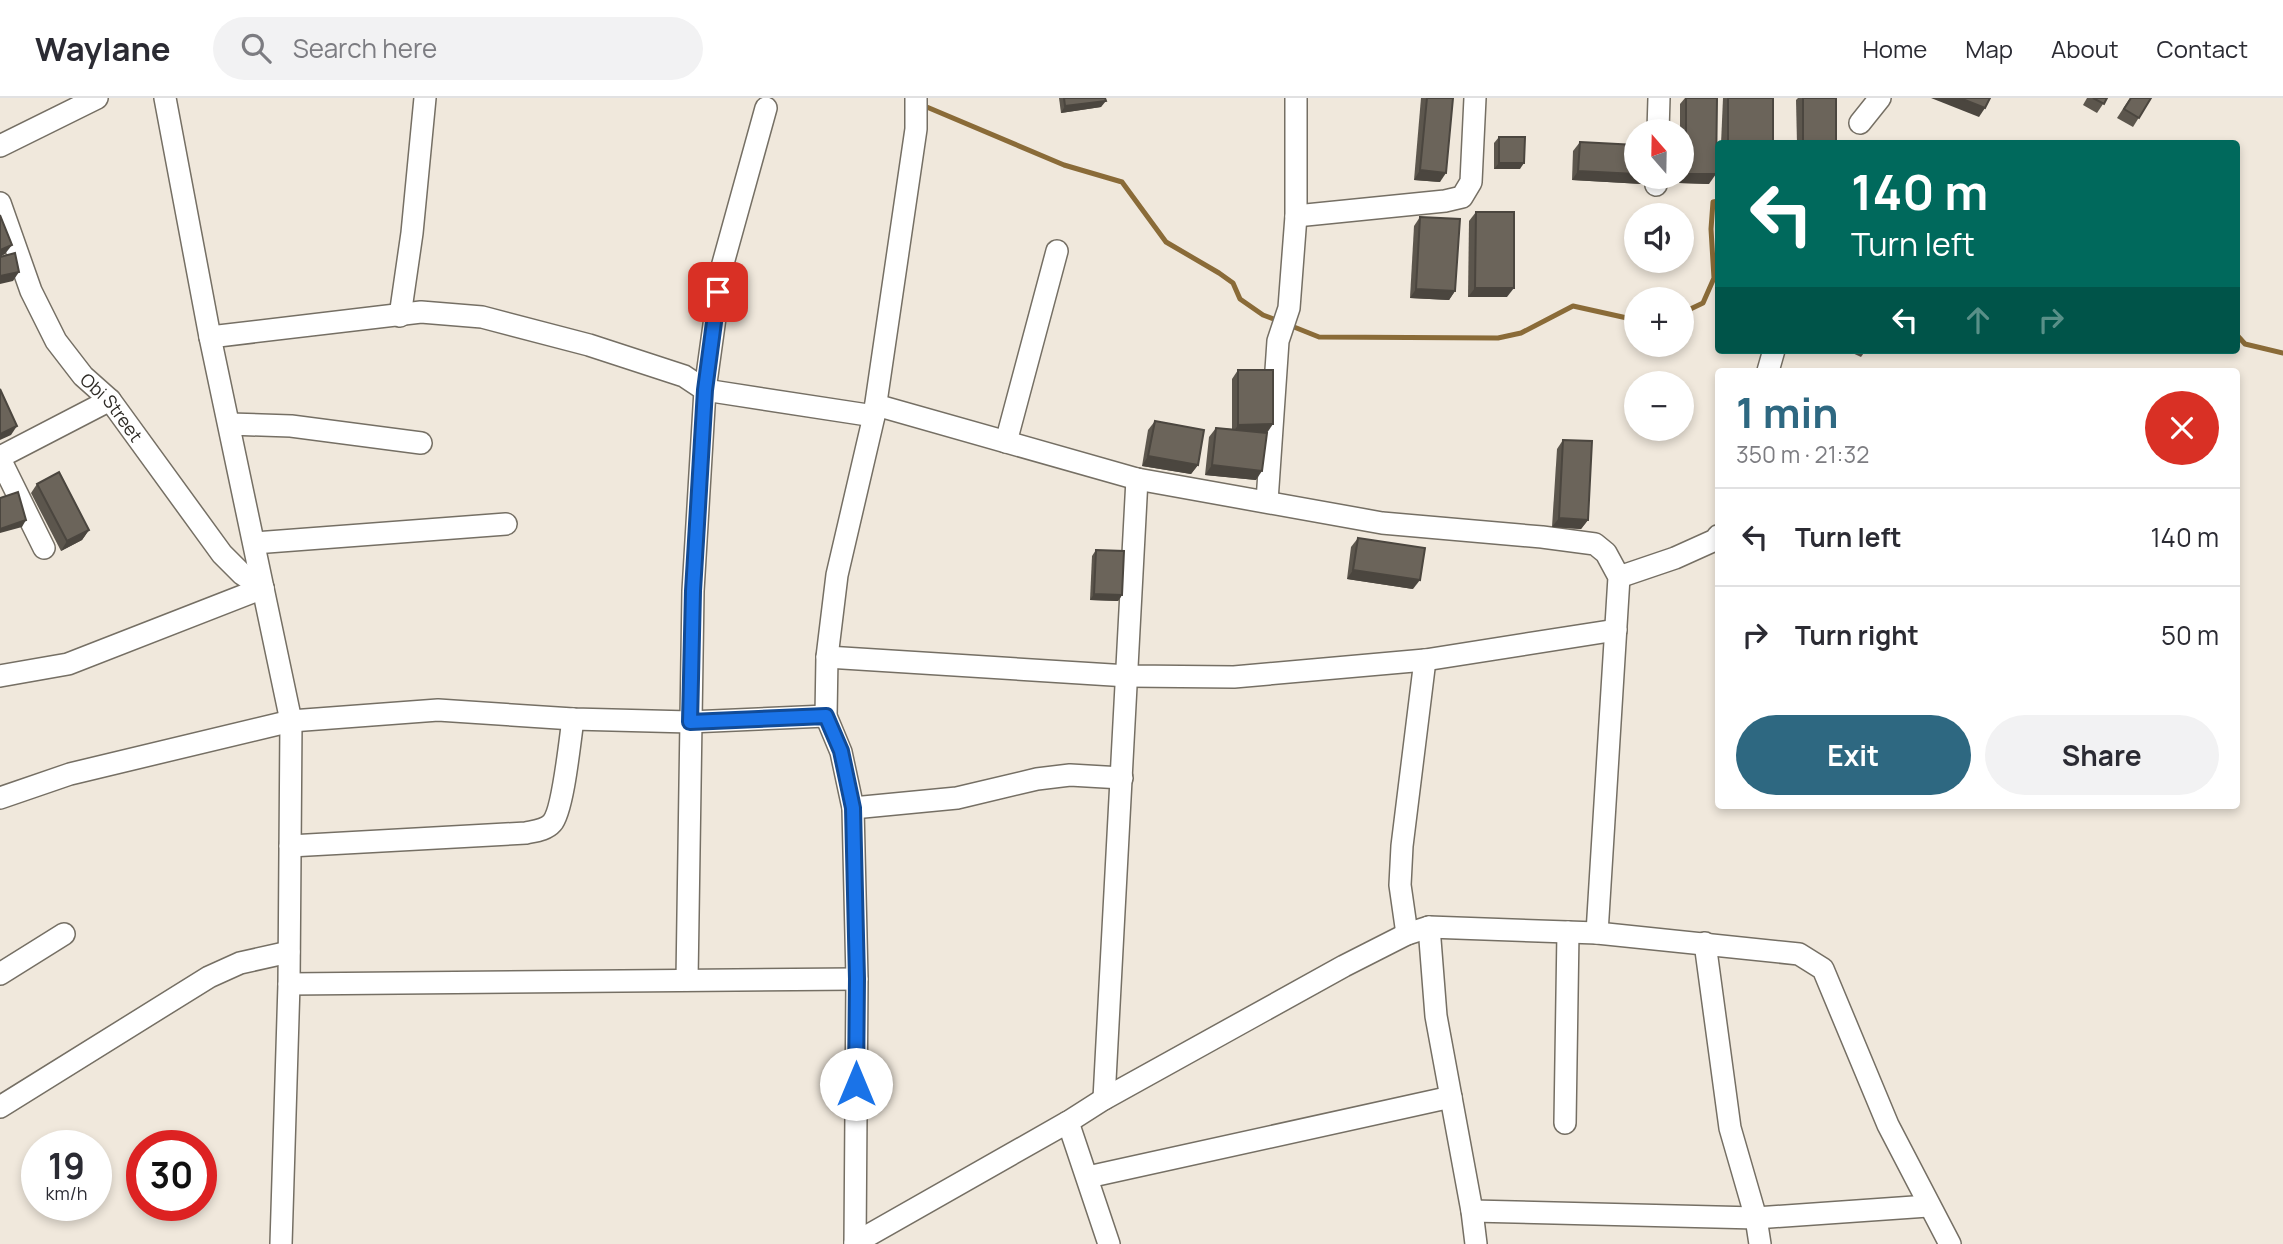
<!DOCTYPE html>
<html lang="en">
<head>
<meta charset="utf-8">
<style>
  :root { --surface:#fff; --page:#f2f2f3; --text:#2b2b33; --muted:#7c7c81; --line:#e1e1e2; --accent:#2e6881 }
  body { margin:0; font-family:Manrope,sans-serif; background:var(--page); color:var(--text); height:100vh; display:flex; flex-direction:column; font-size:26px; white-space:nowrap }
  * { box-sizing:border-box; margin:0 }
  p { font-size:23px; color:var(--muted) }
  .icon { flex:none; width:38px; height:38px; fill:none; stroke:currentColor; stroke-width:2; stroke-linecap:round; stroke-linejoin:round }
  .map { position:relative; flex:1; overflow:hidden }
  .panel { position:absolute; left:1715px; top:270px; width:525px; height:441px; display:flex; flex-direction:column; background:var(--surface); border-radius:7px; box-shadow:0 4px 10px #0003 }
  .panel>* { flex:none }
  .banner { position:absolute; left:1715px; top:42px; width:525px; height:214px; border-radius:7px; box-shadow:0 4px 10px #0003; background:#00695c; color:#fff; overflow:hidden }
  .needle { width:46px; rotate:340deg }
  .fabs { position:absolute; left:1624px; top:21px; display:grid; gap:14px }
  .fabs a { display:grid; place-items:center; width:70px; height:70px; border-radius:50%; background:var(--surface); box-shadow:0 4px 10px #0003; font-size:35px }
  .speed { position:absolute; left:21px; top:1032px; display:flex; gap:14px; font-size:35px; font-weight:700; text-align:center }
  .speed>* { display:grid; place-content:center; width:91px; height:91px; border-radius:50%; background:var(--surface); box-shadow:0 4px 10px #0003; line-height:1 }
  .speed small { font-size:18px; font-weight:400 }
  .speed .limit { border:10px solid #d22; background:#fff; color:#111 }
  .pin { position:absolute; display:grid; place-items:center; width:60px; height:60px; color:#fff; margin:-30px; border-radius:14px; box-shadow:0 4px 10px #0006 }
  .me { position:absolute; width:77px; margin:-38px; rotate:0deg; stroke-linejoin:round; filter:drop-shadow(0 0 5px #0008) }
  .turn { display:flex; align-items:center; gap:24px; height:147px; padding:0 21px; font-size:32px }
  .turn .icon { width:91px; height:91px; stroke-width:2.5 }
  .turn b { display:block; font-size:49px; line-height:60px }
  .lanes { display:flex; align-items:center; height:66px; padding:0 21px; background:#0003; justify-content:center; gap:35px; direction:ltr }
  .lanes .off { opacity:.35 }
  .round { display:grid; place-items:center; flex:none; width:74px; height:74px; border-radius:37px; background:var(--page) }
  .overview { display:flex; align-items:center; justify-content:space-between; height:119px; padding:0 21px }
  h1 { font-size:42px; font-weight:700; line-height:52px; color:var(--accent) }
  .button { display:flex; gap:14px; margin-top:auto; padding:14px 21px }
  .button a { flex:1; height:80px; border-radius:42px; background:var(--accent); color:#fff; font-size:28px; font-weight:700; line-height:80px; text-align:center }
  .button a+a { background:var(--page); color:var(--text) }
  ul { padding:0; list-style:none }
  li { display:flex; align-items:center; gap:21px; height:98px; padding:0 21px; border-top:2px solid var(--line) }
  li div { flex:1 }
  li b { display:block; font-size:26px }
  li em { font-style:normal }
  header { display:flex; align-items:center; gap:42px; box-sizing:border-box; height:98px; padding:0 35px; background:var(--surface); border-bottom:2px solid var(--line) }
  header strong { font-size:33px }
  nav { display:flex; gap:38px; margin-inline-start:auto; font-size:24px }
  .search { width:490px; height:63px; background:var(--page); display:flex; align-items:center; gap:18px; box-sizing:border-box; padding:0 24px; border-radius:38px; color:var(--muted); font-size:26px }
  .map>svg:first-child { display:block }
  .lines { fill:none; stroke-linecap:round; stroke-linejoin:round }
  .stream { stroke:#8a6b38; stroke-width:5 }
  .minor-casing { stroke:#756f64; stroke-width:24 }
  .minor { stroke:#fff; stroke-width:21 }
  .wall { fill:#5c564d }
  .shaded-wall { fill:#4b463f }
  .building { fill:#6b645a; stroke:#4b463f; stroke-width:2 }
  .route-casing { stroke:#114b97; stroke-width:18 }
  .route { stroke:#1a73e8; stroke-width:12 }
  .labels { text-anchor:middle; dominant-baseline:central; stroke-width:7; stroke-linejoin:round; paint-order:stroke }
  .street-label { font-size:18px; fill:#2d2a25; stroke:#f0e8dc }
</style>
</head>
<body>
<header>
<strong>Waylane</strong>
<div class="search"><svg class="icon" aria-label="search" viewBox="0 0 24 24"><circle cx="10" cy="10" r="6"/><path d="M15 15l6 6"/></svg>Search here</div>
<nav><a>Home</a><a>Map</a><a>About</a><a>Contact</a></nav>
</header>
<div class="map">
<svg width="2283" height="1146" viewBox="0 0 2283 1146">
  <rect width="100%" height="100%" fill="#f0e8dc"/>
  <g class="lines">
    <g class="stream">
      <path d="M922,7l142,60 58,17 44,60 53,31 14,10 7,16 23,16 16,6"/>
      <path d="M1682,215l21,-10 11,-25 -3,-49 2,-27 5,-1"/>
      <path d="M1289,227l30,12 179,1 23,-5 52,-27 63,14"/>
      <path d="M2236,236l9,10 38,9"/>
    </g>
    <defs>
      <g id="minor">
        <path d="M165,0l45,239 81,384 -2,263 -8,260"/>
        <path d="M1860,25l20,-25"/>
        <path d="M1658,33l1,-33"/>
        <path d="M0,48l97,-48"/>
        <path d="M1656,87l1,-8"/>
        <path id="s1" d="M0,105l31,88 25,50 27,35 27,24 112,154 20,20 21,14"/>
        <path d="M1296,118l149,-15 17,-4 9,-15 4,-84"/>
        <path d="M400,218l12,-83 13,-135"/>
        <path d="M210,239l211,-25 61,5 107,28 95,31 21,14 169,26"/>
        <path d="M1768,273l6,-21"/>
        <path d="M876,307l261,74 245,44 160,14 53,7 11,9 13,24 -22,356"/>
        <path d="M229,326l62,2 130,17"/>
        <path d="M1006,344l51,-191"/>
        <path d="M0,359l110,-57"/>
        <path d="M0,361l44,89"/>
        <path d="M1267,403l11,-160 11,-33 7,-92v-118"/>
        <path d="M254,445l252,-19"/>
        <path d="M1619,479l56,-19 40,-18 3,-4"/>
        <path d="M827,559l301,19 106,1 191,-17 191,-30"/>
        <path d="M0,578l68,-12 195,-76"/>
        <path d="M0,700l70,-24 221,-53 147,-11 135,9 117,3 136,-6"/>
        <path d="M853,710l104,-10 80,-19 33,-4 52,3"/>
        <path d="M290,748l236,-13c9,-2 20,-3 26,-10 11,-12 18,-83 21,-104"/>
        <path d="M1429,829l7,89 36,195 4,33"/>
        <path d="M1407,836l-7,-49 2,-39 23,-186"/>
        <path d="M1705,845l25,185 26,90 4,26"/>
        <path d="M0,876l64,-40"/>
        <path d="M687,882l6,-389 12,-201 17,-123 44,-159"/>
        <path d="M289,886l568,-5"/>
        <path d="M1104,1001l33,-620"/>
        <path d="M0,1009l209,-130 31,-14 49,-11"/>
        <path d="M1068,1024l41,122"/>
        <path d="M1565,1025l3,-191"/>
        <path d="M1088,1079l363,-80"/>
        <path d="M1472,1113l284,7 172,-12"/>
        <path d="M855,1145l213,-121 36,-23 240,-133 63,-32 22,-7 168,6 202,21 24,15 65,156 62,119"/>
        <path d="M855,1146l2,-265 -4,-171 -12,-56 -15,-36 1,-59 10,-82 37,-159 42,-287v-31"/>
      </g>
    </defs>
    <use href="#minor" class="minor-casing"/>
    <use href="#minor" class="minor"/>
  </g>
  <g class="wall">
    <path d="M1059,0h46l-4,9 -40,6z"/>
    <path d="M1421,0h32l-13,84 -26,-2z"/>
    <path d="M1685,0h32l-8,86 -30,-1v-6h3v-46h-2v-27z"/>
    <path d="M1723,0h50v46h-52z"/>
    <path d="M1798,0h38v46h-39l-1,-44z"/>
    <path d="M2087,0h20l-10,15 -14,-8z"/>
    <path d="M2130,0h21l-18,29 -16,-9z"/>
    <path d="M1499,39l21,32h-26v-26z"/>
    <path d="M1580,44l62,42 -70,-4 1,-29z"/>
    <path d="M1476,114l31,85h-39l1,-76z"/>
    <path d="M1420,119l35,74 -6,9 -39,-2 4,-72z"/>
    <path d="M1846,252h20l-5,7z"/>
    <path d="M1238,272l29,63 -11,47 -51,-5 4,-38 7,-9 16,1v-50z"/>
    <path d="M1155,323l43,44 -7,9 -49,-8 6,-36z"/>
    <path d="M1563,342l25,80 -7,9 -29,-2 5,-78z"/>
    <path d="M37,386l52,46 -7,10 -21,11 -30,-58z"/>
    <path d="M1358,440l55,51 -66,-10 4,-32z"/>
    <path d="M1096,452l26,45 -4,6 -28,-1 2,-44z"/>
  </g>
  <g class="shaded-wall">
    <path d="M1931,0h29l25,10 -6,9z"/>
    <path d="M1106,3l-5,6 -40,6 4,-7z"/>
    <path d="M1499,65h25l-4,6h-26z"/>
    <path d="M1420,72l26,3 -6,9 -26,-2z"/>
    <path d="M1578,73l58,3v3h12l-6,7 -70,-4z"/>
    <path d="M1686,76h30l-7,10 -30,-1z"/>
    <path d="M12,147l-7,9 -5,3v-7z"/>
    <path d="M19,174l-6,9 -13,3v-8z"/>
    <path d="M1475,190h39l-7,9h-39z"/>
    <path d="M1416,191l39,2 -6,9 -39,-2z"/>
    <path d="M1273,326l-6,9 -35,1 6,-9z"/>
    <path d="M17,328l-6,9 -11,5v-6z"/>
    <path d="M1148,358l50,9 -7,9 -49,-8z"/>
    <path d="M1212,367l50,6 -6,9 -51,-5z"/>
    <path d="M1559,420l29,2 -7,9 -29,-2z"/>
    <path d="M26,422l-4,7 -22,6v-4z"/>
    <path d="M89,432l-7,10 -21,11 6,-10z"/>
    <path d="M1353,472l67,10 -7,9 -66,-10z"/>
    <path d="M1094,496l28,1 -4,6 -28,-1z"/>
  </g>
  <g class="building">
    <path d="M1064,0h41l1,3 -41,5z"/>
    <path d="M1427,0h26l-7,75 -26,-3z"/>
    <path d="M1686,0h31l-1,76h-30z"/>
    <rect x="1728" y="0" width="45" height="46"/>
    <rect x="1803" y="0" width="33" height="46"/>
    <path d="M1960,0h30l-5,10z"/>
    <path d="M2093,0h14l-3,6z"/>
    <path d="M2131,0h20l-12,20 -15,-9z"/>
    <path d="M1499,39h26l-1,26h-25z"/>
    <path d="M1580,44l56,3v29l-58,-3z"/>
    <path d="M1476,114h38v76h-39z"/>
    <path d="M0,117l12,30 -12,5z"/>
    <path d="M1420,119l40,2 -5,72 -39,-2z"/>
    <path d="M15,155l4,19 -19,4v-19z"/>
    <path d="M1238,272h35v54l-35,1z"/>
    <path d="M0,291l17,37 -17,8z"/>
    <path d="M1155,323l49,9 -6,35 -50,-9z"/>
    <path d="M1216,330l51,5 -5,38 -50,-6z"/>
    <path d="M1563,342l29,1 -4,79 -29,-2z"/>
    <path d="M59,374l30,58 -22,11 -30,-57z"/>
    <path d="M18,394l8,28 -26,9v-31z"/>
    <path d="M1358,440l67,10 -5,32 -67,-10z"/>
    <path d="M1096,452l28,1 -2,44 -28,-1z"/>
  </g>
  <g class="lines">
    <defs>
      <path id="route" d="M718,194l-13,98 -12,201 -3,131 136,-6 15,35 12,57 4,171 -1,105"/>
    </defs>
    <use href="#route" class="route-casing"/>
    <use href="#route" class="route"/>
  </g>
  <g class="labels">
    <g class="street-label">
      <text stroke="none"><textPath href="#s1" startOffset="236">Obi Street</textPath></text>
    </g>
  </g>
</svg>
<div class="fabs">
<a><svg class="needle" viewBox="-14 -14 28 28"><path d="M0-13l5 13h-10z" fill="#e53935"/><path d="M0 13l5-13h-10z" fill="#7c7c81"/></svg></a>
<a><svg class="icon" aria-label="sound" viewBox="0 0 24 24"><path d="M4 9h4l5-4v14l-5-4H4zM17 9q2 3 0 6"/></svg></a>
<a>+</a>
<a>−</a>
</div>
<div class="speed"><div>19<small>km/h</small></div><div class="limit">30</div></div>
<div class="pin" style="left:718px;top:194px;background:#d93025"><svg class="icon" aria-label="arrive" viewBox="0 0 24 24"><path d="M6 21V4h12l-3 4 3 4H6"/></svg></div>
<svg class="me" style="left:856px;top:986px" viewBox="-20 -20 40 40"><circle r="19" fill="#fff"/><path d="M0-13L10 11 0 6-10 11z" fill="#1a73e8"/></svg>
<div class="banner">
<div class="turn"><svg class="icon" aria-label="left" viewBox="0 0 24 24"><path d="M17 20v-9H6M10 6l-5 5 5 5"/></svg><div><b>140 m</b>Turn left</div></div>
<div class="lanes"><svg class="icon" aria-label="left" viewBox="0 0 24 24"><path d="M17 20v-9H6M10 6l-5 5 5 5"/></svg><svg class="icon off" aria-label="ahead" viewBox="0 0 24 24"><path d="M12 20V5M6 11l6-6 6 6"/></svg><svg class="icon off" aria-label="right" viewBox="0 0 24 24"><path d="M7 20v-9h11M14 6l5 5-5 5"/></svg></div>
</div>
<section class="panel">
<div class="overview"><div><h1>1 min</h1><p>350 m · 21:32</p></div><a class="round" style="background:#d93025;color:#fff"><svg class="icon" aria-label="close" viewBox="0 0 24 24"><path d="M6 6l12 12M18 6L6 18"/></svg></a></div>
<ul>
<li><svg class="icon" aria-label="left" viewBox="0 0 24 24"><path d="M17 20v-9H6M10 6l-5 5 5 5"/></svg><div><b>Turn left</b></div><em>140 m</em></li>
<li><svg class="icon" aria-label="right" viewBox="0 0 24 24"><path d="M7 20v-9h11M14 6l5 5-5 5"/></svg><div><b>Turn right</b></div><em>50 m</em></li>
</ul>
<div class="button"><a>Exit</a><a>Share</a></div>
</section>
</div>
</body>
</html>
